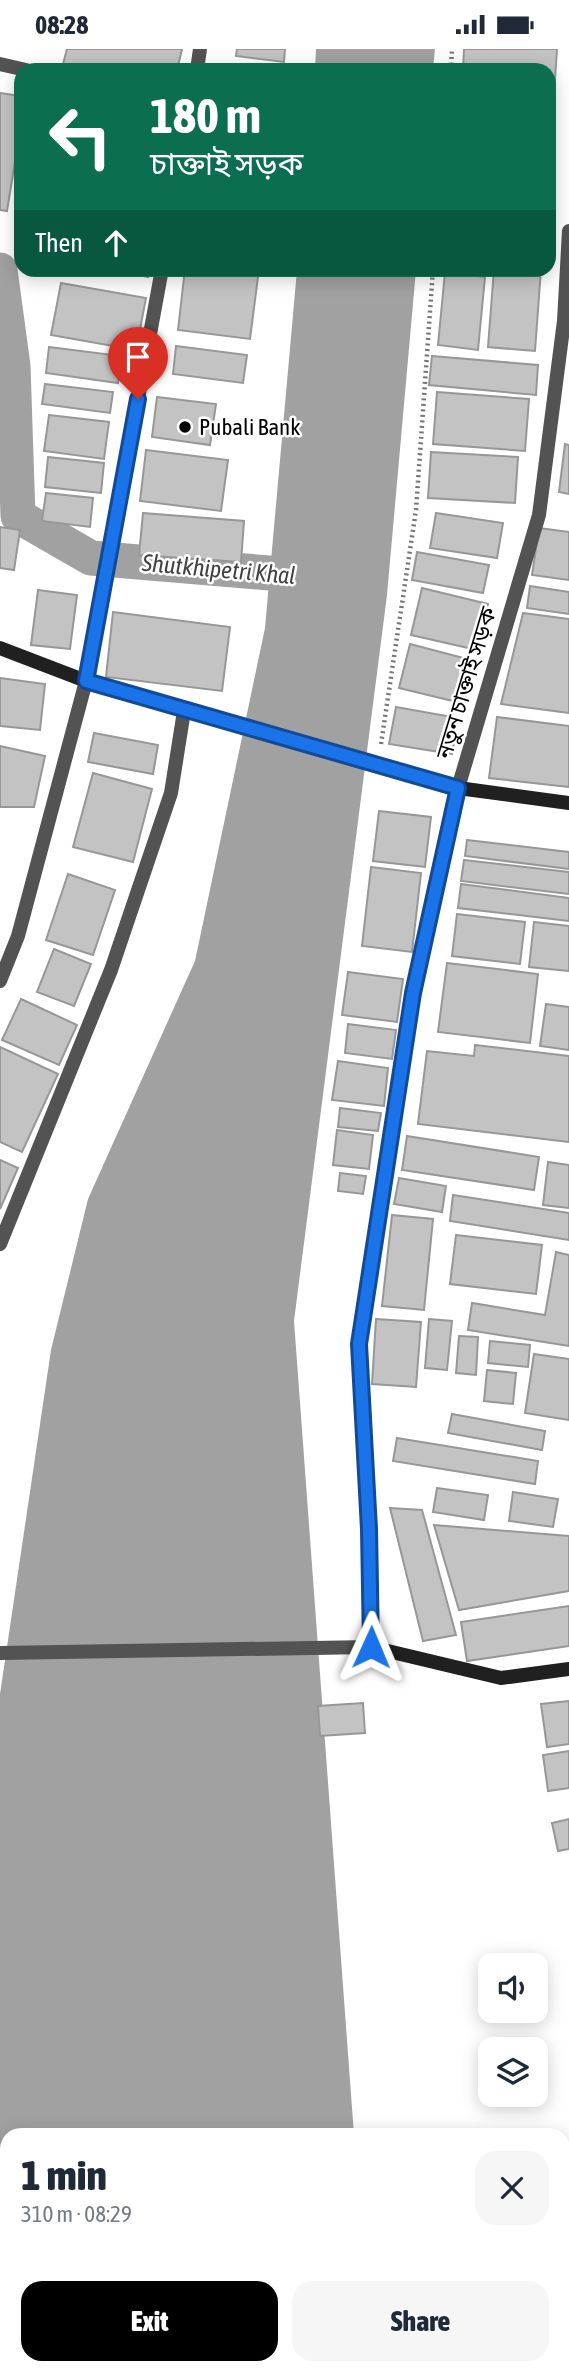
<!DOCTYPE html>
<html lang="en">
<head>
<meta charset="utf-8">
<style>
  :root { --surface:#fff; --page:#f6f6f7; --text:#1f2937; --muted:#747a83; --accent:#000 }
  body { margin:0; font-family:"Asap Condensed","Noto Sans Bengali",sans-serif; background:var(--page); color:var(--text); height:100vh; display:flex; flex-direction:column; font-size:26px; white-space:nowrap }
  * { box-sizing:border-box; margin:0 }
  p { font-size:23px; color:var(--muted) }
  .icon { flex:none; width:38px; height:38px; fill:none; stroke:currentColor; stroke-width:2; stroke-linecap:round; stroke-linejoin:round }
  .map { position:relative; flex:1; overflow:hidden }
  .sheet { position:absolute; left:0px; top:2079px; width:570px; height:247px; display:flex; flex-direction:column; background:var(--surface); border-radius:21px 21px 0 0; box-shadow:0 4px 18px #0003 }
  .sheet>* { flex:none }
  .guide { position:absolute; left:14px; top:14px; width:542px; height:214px; border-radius:21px; box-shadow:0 4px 18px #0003; background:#0b6e4f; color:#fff; overflow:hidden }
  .fabs { position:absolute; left:478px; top:1904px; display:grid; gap:14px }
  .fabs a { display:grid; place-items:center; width:70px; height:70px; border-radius:14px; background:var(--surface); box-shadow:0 4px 18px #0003; font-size:35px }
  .pin { position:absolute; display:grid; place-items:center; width:60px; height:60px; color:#fff; margin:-72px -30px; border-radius:50% 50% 50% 0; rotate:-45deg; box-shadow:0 0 7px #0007 }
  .pin .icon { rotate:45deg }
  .me { position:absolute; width:77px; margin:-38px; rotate:1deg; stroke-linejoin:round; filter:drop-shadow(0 0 5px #0008) }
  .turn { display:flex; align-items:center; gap:24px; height:147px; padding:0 21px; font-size:32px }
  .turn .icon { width:91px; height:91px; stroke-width:2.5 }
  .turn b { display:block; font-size:49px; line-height:60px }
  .then { display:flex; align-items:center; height:66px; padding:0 21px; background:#0003; gap:14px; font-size:26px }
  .round { display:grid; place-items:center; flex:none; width:74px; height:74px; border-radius:21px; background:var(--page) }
  .head { display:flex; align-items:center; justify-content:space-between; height:119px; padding:0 21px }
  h1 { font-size:42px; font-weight:800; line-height:52px }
  .cta { display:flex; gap:14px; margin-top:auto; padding:14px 21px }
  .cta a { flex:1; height:80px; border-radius:21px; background:var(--accent); color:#fff; font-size:28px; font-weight:800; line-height:80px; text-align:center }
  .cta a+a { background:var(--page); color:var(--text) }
  .status { display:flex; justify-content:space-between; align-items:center; height:49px; padding:0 35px; background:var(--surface); direction:ltr }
  .status svg { height:19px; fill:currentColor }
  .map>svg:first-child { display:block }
  .water { fill:#a1a1a1 }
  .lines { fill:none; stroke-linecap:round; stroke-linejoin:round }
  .canal { stroke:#a1a1a1; stroke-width:35 }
  .building { fill:#c3c3c3; stroke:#979797; stroke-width:2 }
  .path { stroke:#757575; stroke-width:4.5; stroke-dasharray:2 3.5; stroke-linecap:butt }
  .minor { stroke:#535353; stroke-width:14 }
  .tertiary { stroke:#535353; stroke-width:14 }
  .secondary { stroke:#202020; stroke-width:14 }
  .route-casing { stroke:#114b97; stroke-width:18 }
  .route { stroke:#1a73e8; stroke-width:12 }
  .poi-dot { fill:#000; stroke:#fff; stroke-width:2.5 }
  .labels { text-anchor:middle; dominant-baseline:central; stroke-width:5; stroke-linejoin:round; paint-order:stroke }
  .poi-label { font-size:23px; fill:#000; stroke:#fff; text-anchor:start }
  .street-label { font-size:23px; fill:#000; stroke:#fff }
  .water-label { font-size:24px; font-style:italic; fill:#424242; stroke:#fff }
</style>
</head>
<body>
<div class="status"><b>08:28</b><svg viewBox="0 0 49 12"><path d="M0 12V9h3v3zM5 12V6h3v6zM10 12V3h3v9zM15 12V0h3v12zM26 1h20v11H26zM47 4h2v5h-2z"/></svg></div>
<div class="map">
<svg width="569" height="2325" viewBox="0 0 569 2325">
  <rect width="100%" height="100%" fill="#fff"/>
  <g class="water">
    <path d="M316,0h119l-2,21h-118z"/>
    <path d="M297,221h119l-29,325 -93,726 60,814h-347v233h509l18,6h-534v-680l51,-344 37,-151 107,-238 70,-333z"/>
  </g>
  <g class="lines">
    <path class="canal" d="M0,221l13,96 5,150 73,42 226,19"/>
  </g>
  <g class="building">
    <path d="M67,0h115l-5,21h-89l-25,-6z"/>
    <path d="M237,0h48l-1,13 -48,-6z"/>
    <path d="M464,0h93l-4,61h-3v-40h-87z"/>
    <path d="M0,44l21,3v29l-14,86 -7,-1z"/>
    <path d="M113,220h37l-2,8z"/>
    <path d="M185,220h74l-9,70 -72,-9z"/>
    <path d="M494,220h47l-6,82 -47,-4z"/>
    <path d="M445,223l40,5 -7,73 -40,-5z"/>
    <path d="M61,234l85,15 -10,52 -85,-15z"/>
    <path d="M176,297l71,9 -4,28 -70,-9z"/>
    <path d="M49,298l72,9 -3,27 -72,-10z"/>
    <path d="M432,307l106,9 -2,30 -107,-10z"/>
    <path d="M45,335l68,8 -3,21 -68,-9z"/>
    <path d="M437,343l92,7 -4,52 -92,-7z"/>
    <path d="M157,348l59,7 -6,41 -58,-8z"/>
    <path d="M49,366l60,7 -5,37 -60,-8z"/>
    <path d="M565,395l4,1v49l-10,-2z"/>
    <path d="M146,401l82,10 -7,51 -81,-10z"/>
    <path d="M431,403l87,5 -3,46 -87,-5z"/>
    <path d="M48,408l56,6 -3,30 -56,-6z"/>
    <path d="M46,444l47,5 -3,29 -48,-6z"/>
    <path d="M143,464l101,8 -3,41 -102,-7z"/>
    <path d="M436,464l67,10 -6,35 -67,-10z"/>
    <path d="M0,478l20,3 -6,40 -14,-2z"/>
    <path d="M539,479l30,4v48l-37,-5z"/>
    <path d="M417,503l72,13 -6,28 -71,-13z"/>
    <path d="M530,537l39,6v22l-42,-6z"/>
    <path d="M422,539l66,16 -11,46 -66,-15z"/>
    <path d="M38,541l39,5 -7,54 -39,-4z"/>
    <path d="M113,563l117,15 -8,64 -116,-14z"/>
    <path d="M523,564l46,6v94l-68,-9z"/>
    <path d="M410,595l61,16 -10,43 -62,-15z"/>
    <path d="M0,629l45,6 -5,46 -40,-4z"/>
    <path d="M396,658l62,11 -6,36 -63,-10z"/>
    <path d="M497,668l72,9v61l-80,-9z"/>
    <path d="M94,684l64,12 -5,29 -65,-12z"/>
    <path d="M0,697l45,10 -11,51h-34z"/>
    <path d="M93,724l59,16 -19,73 -60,-15z"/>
    <path d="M379,762l52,6 -6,50 -52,-6z"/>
    <path d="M467,791l102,12v17l-104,-13z"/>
    <path d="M464,811l105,12v22l-108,-13z"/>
    <path d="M371,818l50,6 -9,79 -50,-6z"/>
    <path d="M68,825l47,16 -22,65 -47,-15z"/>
    <path d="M461,835l108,14v23l-111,-13z"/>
    <path d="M457,865l68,8 -5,42 -68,-8z"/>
    <path d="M534,873l35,4v45l-40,-4z"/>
    <path d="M54,900l37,15 -17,42 -37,-14z"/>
    <path d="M447,914l91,11 -8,69 -92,-11z"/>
    <path d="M348,923l55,7 -6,43 -55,-7z"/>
    <path d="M21,950l56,26 -18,40 -57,-25z"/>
    <path d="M546,955l23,3v43l-29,-4z"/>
    <path d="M348,975l48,6 -4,29 -47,-6z"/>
    <path d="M475,996l94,11v86l-151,-18 9,-73 47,5z"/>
    <path d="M0,998l58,27 -36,78 -22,-10z"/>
    <path d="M338,1012l50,7 -4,38 -52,-6z"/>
    <path d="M340,1059l41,5 -3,18 -40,-4z"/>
    <path d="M337,1081l36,5 -4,34 -36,-4z"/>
    <path d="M407,1087l132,21 -5,33 -132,-20z"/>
    <path d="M0,1111l18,8 -18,41z"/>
    <path d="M548,1113l21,3v43l-26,-3z"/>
    <path d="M340,1124l26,3 -3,18 -25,-3z"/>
    <path d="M399,1129l47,8 -4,26 -48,-8z"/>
    <path d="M453,1146l116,18v27l-119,-19z"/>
    <path d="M392,1166l41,4 -9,91 -42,-4z"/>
    <path d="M456,1186l86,10 -6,49 -86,-10z"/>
    <path d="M556,1203l13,3v91l-101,-16 4,-27 73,12z"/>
    <path d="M376,1270l45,3 -5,65 -44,-3z"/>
    <path d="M429,1270l23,2 -5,49 -22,-2z"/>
    <path d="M459,1287l19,1 -2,38 -20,-2z"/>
    <path d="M490,1292l40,4 -2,22 -40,-4z"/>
    <path d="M534,1305l35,5v61l-44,-7z"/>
    <path d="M487,1321l29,3 -3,31 -29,-3z"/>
    <path d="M452,1365l93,17 -3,19 -94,-17z"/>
    <path d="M397,1389l141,23 -3,23 -142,-23z"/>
    <path d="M437,1439l51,7 -4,25 -51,-8z"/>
    <path d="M513,1443l45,7 -5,28 -44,-6z"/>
    <path d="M390,1459l32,2 34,125 -33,6z"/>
    <path d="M434,1476l135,11v55l-110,19z"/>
    <path d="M569,1557v40l-102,15 -6,-39z"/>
    <path d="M569,1652v43l-22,3 -6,-43z"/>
    <path d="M363,1654l2,30 -45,3 -2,-30z"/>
    <path d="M569,1702v37l-21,3 -5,-36z"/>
    <path d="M569,1770v30l-11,2 -6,-28z"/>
    <path d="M569,2100v97l-5,-38v-58z"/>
  </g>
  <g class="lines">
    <g class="path">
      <path d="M451,21l1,-21"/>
      <path d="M381,695l35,-234 17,-241"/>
    </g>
    <g class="minor">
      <path d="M0,15l26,6"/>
      <path d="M197,21l3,-21"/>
      <path d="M86,632l76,-412"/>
      <path d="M0,1604l371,-6 -2,-118 -10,-185 54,-351 45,-205 81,-273 25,-194 5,-90"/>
    </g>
    <g class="tertiary">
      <path d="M0,932l18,-45 68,-255"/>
      <path d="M0,1195l111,-274 60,-177 13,-82"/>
    </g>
    <g class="secondary">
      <path d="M0,599l86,33 320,93 52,14 111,15"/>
      <path d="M371,1598l130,31 68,-9"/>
    </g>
  </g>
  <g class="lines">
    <defs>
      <path id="route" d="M138,350l-52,282 372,107 -45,205 -54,351 10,185 2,118"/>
    </defs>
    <use href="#route" class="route-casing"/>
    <use href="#route" class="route"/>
  </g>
  <circle class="poi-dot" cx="185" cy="378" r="7"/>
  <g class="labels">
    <g class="poi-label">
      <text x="199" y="378">Pubali Bank</text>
    </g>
    <g class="street-label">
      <text transform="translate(466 634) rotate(-73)">নতুন চাক্তাই সড়ক</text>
    </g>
    <g class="water-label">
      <text transform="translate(219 520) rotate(5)">Shutkhipetri Khal</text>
    </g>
  </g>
</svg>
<div class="fabs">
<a><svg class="icon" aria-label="sound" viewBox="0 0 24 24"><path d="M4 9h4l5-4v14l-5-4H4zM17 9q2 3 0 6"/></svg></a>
<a><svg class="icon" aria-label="layers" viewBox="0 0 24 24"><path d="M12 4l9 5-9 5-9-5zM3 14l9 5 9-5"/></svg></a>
</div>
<div class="pin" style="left:138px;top:350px;background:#d93025"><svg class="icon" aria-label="arrive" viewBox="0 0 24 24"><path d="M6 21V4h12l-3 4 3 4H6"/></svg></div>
<svg class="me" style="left:371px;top:1598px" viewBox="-20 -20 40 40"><path d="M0-17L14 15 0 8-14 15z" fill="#1a73e8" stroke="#fff" stroke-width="4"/></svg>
<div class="guide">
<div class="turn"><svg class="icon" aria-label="left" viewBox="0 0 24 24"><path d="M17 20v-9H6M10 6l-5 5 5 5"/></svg><div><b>180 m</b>চাক্তাই সড়ক</div></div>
<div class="then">Then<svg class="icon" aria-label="ahead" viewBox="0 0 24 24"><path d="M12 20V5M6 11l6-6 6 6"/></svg></div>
</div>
<section class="sheet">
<div class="head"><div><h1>1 min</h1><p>310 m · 08:29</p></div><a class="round"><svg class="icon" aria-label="close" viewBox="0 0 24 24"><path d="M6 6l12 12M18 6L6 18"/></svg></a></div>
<div class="cta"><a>Exit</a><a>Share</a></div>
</section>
</div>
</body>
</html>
